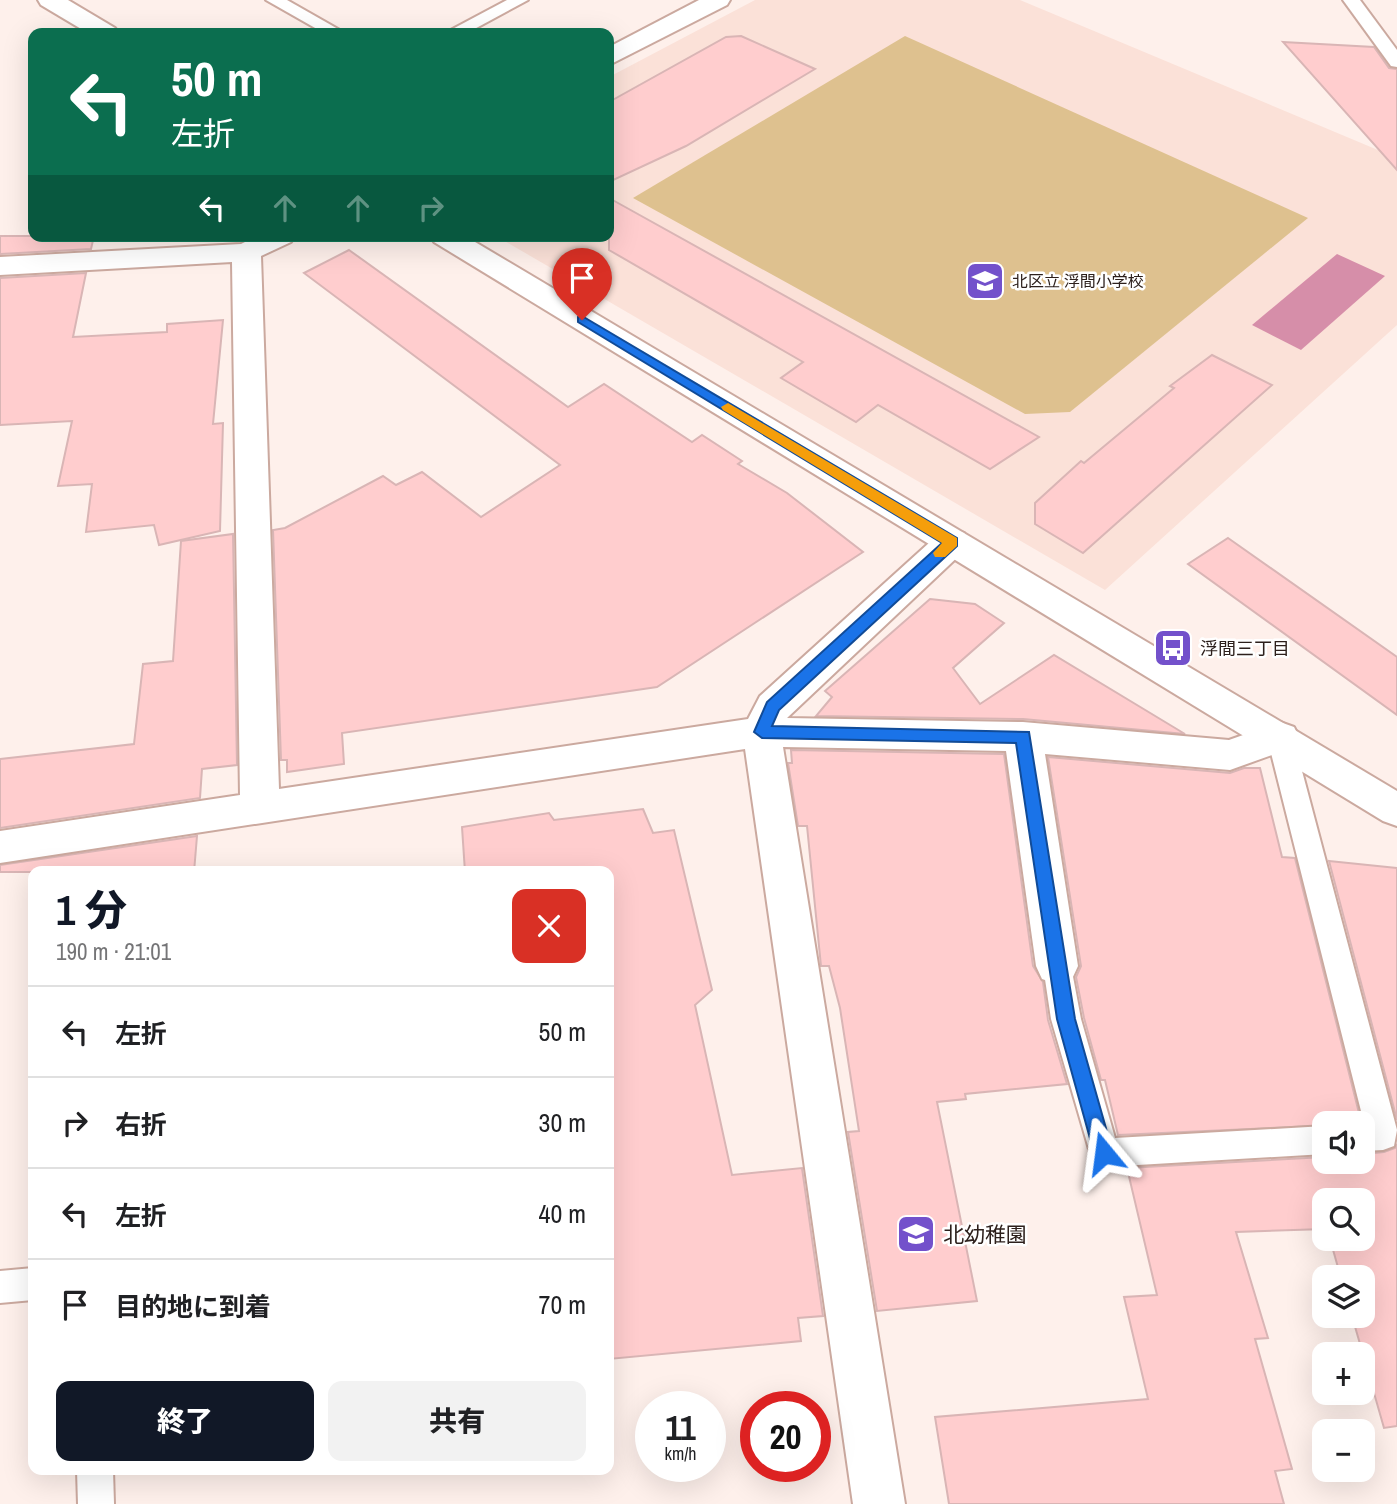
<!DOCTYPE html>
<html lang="ja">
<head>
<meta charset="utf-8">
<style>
  :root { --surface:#fff; --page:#f2f2f2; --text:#202124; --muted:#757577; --line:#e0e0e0; --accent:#111827 }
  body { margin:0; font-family:"Archivo Narrow","Noto Sans JP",sans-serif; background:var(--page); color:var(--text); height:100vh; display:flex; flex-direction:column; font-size:26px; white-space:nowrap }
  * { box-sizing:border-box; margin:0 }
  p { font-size:23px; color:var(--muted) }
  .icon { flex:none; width:38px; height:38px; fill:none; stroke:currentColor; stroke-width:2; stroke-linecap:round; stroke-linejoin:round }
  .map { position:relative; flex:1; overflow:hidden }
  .sheet { position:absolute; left:28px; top:866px; width:586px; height:609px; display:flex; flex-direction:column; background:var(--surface); border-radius:14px; box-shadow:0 7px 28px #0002 }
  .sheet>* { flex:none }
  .guide { position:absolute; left:28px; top:28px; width:586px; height:214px; border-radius:14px; box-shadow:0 7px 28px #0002; background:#0b6e4f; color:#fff; overflow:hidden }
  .controls { position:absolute; left:1312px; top:1111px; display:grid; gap:14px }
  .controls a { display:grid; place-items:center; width:63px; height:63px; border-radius:14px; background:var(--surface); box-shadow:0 7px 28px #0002; font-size:35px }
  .speed { position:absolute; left:635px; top:1391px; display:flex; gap:14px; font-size:35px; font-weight:700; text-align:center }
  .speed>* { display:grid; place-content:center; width:91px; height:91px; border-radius:50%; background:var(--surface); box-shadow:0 7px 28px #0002; line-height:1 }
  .speed small { font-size:18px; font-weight:400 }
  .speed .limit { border:10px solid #d22; background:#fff; color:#111 }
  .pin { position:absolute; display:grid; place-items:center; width:60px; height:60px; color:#fff; margin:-72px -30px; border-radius:50% 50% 50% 0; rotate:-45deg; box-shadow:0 0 7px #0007 }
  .pin .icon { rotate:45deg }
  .me { position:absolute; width:77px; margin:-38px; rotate:344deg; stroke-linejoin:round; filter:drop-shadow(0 0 5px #0008) }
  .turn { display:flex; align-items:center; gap:24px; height:147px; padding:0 28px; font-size:32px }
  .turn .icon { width:91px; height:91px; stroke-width:2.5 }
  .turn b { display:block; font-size:49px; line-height:60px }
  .lanes { display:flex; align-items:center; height:66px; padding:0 28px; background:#0003; justify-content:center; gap:35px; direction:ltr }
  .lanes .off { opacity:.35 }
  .round { display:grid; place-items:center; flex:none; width:74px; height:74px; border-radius:14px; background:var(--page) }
  .head { display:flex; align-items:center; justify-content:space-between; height:119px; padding:0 28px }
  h1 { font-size:42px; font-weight:800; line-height:52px; color:var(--accent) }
  .primary-button { display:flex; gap:14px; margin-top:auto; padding:14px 28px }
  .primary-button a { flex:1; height:80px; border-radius:14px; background:var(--accent); color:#fff; font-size:28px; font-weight:800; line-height:80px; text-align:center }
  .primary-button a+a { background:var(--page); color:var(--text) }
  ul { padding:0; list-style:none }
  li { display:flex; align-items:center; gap:21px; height:91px; padding:0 28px; border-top:2px solid var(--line) }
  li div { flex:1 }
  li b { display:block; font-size:26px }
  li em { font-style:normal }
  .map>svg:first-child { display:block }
  .built { fill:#fbe1d8 }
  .green { fill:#dec18f }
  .water { fill:#d68ea9 }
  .building { fill:#ffcdce; stroke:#d9b5b5; stroke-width:2 }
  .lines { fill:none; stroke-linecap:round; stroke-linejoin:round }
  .lane-casing { stroke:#cba99f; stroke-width:4 }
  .street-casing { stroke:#cba99f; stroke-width:4 }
  .secondary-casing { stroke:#cba99f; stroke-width:4 }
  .lane { fill:#fff; fill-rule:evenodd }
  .street { fill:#fff; fill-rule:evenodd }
  .secondary { fill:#fff; fill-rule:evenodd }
  .route { fill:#1a73e8; stroke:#114b97; stroke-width:2 }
  .slow { fill:#f59e0b }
  .labels { text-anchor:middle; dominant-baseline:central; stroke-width:5; stroke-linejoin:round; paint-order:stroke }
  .far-poi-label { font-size:16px; fill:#2d201c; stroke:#fff; text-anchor:start }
  .poi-label { font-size:18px; fill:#2d201c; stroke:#fff; text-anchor:start }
  .near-poi-label { font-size:21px; fill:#2d201c; stroke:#fff; text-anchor:start }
</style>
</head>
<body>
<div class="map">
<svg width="1397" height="1504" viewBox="0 0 1397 1504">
  <rect width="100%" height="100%" fill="#fef0eb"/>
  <path class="built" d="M755,0h265l377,158v167l-292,265 -609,-354h113v-159z"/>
  <path class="green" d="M905,36l403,182 -238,194 -45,2 -392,-216z"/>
  <path class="water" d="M1337,254l48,22 -84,74 -49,-25z"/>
  <g class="building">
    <path d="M741,36l74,33 -129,77 -77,36v-80l117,-65z"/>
    <path d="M1283,42l91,5 15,21 8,1v101z"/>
    <path d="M609,198l430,239 -49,32 -112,-64 -22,17 -75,-44 22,-16 -194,-112z"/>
    <path d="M0,236h94l-3,13 -91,5z"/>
    <path d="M349,250l219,157 36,-23 88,58 10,-7 40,26 -4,3 49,29 76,59 -206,135 -315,46 2,31 -57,8v-12h-6l-8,-230 12,-2 98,-52 13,9 26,-13 59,45 79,-52 -256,-192z"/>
    <path d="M86,273l-13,64 94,-5v-8l56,-4 -10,104 10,-1 -3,108 -61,14 -5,-20 -68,7 6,-48 -34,2 14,-65 -72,4v-147z"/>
    <path d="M1212,355l60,30 -189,168 -48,-29v-21l46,-42 3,2 90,-75 -4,-2z"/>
    <path d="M233,534l4,231 -35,4 -2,29 -200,30v-69l134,-15 9,-80 30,-3 8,-120z"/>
    <path d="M1228,538l169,119v58l-209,-151z"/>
    <path d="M930,599l45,5 29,19 -51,45 27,36 74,-49 131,79 -162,-15 -207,-3 16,-19 -7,-6z"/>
    <path d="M791,750l213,4 29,212 10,16 5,38 19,64 -102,10 1,5 -29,3 40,199 -100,10 -29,-179 11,-1 -19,-123 -11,-42h-8l-14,-140h-9l-10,-63h4z"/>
    <path d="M1048,757l182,16 14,-5h16l22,89 13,1 66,263 -2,3 -241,11 -13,-55h-4l-17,-62 -8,-41 5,-11z"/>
    <path d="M643,809l10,24 21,-3 38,160 -17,15 37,170 70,-7 21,148 -25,2 3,23 -192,18v-487h-144l-3,-45 87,-14 5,7z"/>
    <path d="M197,836l-3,36h-194v-7z"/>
    <path d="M1329,861l68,7v252z"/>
    <path d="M1397,1144v282l-13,2 -32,-112h11v-38h-22l-11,-39h33v-39h-38v29l-89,3 32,106 -13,1 37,130 -17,2 9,33h-335l-14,-87 213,-18 -24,-102 33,-2 -30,-127 198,-11v5h38v-8l21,-2 11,-4z"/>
  </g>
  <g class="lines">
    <defs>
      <g id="lane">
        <path d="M266,0h21l58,33h-21z"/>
        <path d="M507,0h21l-61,33h-22z"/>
        <path d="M1343,0h17l37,50v17l-6,-1z"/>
        <path d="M1280,727l9,3 4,7 104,393 -3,16 -11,4 -20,1v-27h-2l3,-1 -97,-386 4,-7z"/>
        <path d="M1057,954l10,3 4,9 10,53 34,119 210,-12v28l-221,13 -11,-4 -42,-144 -8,-53 4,-9z"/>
        <path d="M33,1268v32l-33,3v-32z"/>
        <path d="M77,1470h36l1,34h-36z"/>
      </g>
      <g id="street">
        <path d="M699,0h31l-3,5 -118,60v-18z"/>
        <path d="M257,236h38l-4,6 -30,14 18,533 469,-70 12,-23 180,-163 12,-3 12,3 5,9 -5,9 -177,167 236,4 206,18 51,-18 14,5 5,10 -5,10 -64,23 -185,-16 33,212 -6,13 -15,5 -15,-5 -6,-13 -30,-215 -223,-4 122,757h-52l-108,-755 -745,114v-32l240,-36 -8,-533 -232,13v-18l241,-13z"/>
      </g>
      <g id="secondary">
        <path d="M38,0h30l47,28 4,5h-31l-47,-28z"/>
        <path d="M430,236h35l932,555v35l-14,-5 -949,-579z"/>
      </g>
    </defs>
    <use href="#lane" class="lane-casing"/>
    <use href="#street" class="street-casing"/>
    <use href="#secondary" class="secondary-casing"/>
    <use href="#lane" class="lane"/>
    <use href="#street" class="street"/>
    <use href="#secondary" class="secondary"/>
  </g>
  <path class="route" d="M582,316l375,222v8l-178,164 -7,16 257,6 46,287 38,134 -2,6 -7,3 -7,-3 -3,-6 -37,-134 -41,-276 -254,-5 -8,-6 13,-30 175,-159 -364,-221v-5z"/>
  <path class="slow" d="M728,403l229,135v8l-12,11h-10l-2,-4 9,-10 -219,-133 -2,-3z"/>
  <defs>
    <symbol id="school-square" viewBox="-11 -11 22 22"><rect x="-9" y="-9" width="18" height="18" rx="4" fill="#7351cb" stroke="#fff"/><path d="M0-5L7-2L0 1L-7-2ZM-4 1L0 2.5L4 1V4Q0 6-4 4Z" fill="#fff"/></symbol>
    <symbol id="bus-square" viewBox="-11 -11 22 22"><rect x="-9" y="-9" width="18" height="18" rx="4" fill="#7351cb" stroke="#fff"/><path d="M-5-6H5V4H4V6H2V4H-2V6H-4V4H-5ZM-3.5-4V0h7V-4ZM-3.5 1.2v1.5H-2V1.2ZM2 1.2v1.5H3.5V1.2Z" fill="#fff"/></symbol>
  </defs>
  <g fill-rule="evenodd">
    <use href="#school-square" x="963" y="259" width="44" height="44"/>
    <use href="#bus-square" x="1151" y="626" width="44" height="44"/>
    <use href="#school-square" x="894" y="1212" width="44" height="44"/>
  </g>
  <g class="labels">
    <g class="far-poi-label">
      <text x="1012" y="281">北区立 浮間小学校</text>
    </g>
    <g class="poi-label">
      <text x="1200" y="648">浮間三丁目</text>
    </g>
    <g class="near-poi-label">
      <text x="943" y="1234">北幼稚園</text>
    </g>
  </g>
</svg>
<div class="controls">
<a><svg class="icon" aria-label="sound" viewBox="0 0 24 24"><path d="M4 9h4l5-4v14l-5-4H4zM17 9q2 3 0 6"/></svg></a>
<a><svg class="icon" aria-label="search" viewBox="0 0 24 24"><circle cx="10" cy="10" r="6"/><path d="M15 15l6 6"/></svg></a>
<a><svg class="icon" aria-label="layers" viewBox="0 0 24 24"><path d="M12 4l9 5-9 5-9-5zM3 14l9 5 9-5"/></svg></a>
<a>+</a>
<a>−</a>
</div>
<div class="speed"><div>11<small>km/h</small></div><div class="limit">20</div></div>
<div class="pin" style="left:582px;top:320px;background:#d93025"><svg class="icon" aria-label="arrive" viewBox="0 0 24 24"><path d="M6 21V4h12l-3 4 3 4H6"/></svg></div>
<svg class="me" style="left:1104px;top:1153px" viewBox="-20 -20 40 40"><path d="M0-17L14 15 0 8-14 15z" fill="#1a73e8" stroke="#fff" stroke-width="4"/></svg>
<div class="guide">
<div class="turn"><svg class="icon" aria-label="left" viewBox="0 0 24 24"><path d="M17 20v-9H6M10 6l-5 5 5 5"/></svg><div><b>50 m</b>左折</div></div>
<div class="lanes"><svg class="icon" aria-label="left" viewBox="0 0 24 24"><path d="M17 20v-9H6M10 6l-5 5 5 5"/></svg><svg class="icon off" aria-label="ahead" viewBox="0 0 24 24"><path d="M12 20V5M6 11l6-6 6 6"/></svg><svg class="icon off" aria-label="ahead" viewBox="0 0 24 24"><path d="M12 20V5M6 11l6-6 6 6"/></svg><svg class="icon off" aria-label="right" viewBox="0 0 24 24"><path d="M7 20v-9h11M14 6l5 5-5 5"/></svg></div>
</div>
<section class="sheet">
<div class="head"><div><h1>1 分</h1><p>190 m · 21:01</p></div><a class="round" style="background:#d93025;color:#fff"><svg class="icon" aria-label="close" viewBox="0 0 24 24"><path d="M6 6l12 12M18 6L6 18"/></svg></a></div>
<ul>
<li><svg class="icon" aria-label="left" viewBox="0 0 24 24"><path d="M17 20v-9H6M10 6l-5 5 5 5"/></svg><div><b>左折</b></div><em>50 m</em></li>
<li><svg class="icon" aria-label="right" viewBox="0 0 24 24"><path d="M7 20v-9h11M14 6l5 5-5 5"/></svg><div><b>右折</b></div><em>30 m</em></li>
<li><svg class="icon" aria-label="left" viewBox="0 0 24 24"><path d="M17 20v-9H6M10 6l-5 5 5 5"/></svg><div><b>左折</b></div><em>40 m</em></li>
<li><svg class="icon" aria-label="arrive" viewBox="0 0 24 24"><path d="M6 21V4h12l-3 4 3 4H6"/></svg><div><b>目的地に到着</b></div><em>70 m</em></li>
</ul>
<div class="primary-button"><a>終了</a><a>共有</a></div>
</section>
</div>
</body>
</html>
